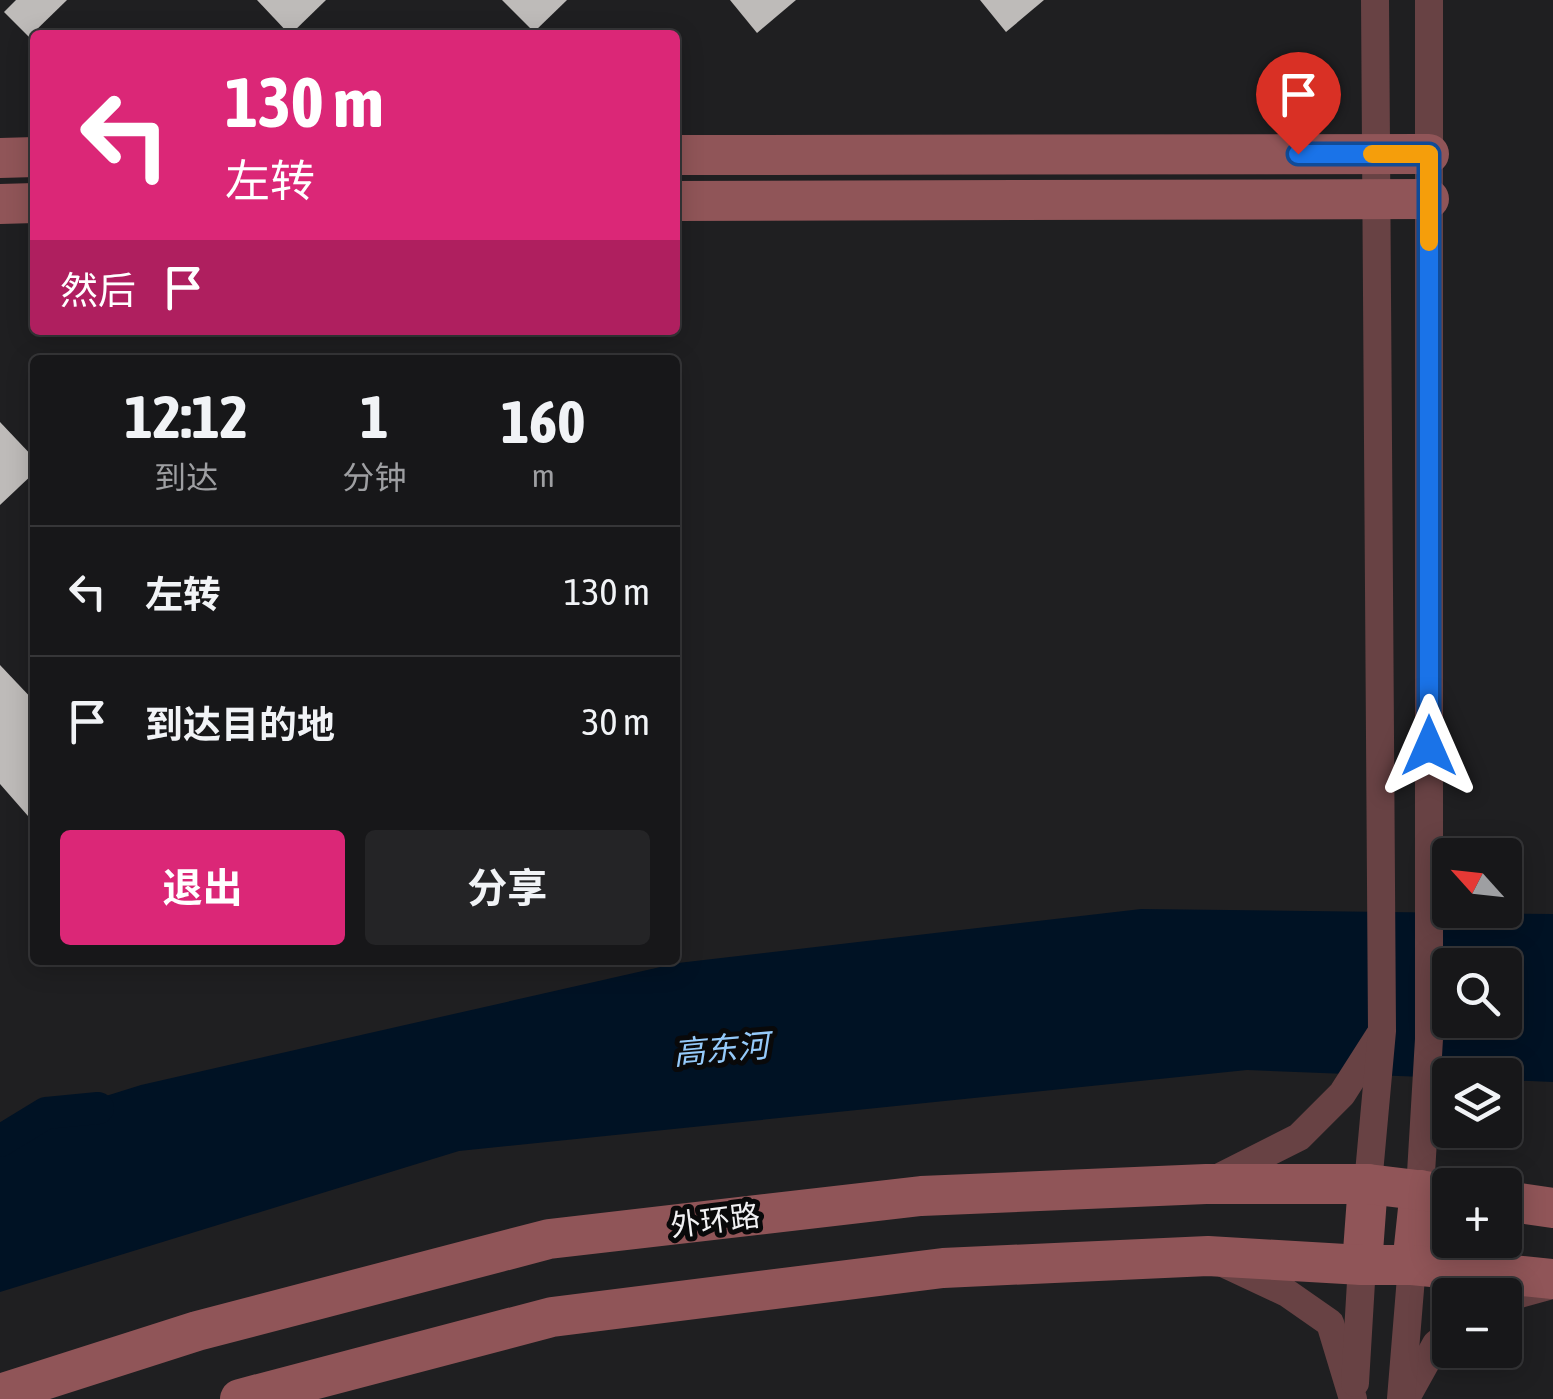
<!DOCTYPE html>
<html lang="zh">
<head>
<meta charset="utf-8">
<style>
  :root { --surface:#171719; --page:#242426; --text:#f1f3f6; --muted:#9e9fa2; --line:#363638; --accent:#db2777 }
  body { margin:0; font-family:"Asap Condensed","Noto Sans SC",sans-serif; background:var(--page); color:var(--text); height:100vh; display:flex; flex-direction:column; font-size:38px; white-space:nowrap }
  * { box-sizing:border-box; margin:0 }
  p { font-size:32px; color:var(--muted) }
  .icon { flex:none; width:55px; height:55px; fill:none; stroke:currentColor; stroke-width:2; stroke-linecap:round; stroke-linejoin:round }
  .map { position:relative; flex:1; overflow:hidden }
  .side { position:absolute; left:30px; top:355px; width:650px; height:610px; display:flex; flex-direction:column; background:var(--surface); border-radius:10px; box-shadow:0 5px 25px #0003,0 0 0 2px var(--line) }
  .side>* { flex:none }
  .hud { position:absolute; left:30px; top:30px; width:650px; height:305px; border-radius:10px; box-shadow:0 5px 25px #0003,0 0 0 2px var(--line); background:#db2777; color:#fff; overflow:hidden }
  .needle { width:65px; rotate:297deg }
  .controls { position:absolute; left:1432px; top:838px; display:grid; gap:20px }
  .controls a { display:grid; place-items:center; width:90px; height:90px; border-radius:10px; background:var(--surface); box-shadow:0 5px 25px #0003,0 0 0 2px var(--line); font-size:50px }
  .pin { position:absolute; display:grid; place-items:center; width:85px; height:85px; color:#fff; margin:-102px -42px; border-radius:50% 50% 50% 0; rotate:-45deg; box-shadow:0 0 10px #0007 }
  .pin .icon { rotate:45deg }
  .me { position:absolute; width:110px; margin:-55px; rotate:0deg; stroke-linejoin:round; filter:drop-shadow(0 0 8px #0008) }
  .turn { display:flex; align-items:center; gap:35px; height:210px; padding:0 30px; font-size:45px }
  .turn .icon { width:130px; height:130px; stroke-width:2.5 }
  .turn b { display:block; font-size:70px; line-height:85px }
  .then { display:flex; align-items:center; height:95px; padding:0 30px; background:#0003; gap:20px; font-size:38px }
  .eta { display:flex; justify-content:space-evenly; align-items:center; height:170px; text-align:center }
  .eta b { font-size:60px; font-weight:700; line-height:70px }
  .action { display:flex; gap:20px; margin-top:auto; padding:20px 30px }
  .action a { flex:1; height:115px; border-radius:10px; background:var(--accent); color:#fff; font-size:40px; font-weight:700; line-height:115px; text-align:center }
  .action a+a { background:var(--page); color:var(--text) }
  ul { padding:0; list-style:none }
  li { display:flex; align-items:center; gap:30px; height:130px; padding:0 30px; border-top:2px solid var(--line) }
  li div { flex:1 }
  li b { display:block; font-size:38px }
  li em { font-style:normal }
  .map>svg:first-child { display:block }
  .water { fill:#001224; fill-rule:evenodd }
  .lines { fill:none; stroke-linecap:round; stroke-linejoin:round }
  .canal { stroke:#001224; stroke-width:32 }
  .building { fill:#bebbb9 }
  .street { stroke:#684244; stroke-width:28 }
  .secondary { stroke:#905558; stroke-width:40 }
  .route-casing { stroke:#114b97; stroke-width:25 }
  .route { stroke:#1a73e8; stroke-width:18 }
  .slow { stroke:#f59e0b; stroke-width:18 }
  .labels { text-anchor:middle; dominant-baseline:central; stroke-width:10; stroke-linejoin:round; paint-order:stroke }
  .street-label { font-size:30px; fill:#f1f1f3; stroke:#09090a }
  .water-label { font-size:32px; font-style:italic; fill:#95cafa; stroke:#09090a }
</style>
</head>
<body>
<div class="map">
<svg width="1553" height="1399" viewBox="0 0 1553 1399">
  <rect width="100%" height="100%" fill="#1f1f21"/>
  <path class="water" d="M1141,909l412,5v168l-48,-2v-5h-55v3l-203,-8 -788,81 -459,141v-163l141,-44 537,-122zM1450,965h55v55h-55z"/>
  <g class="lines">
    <path class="canal" d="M0,1141l46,-28 52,-5"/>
  </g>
  <g class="building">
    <path d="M16,0h51l-38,37 -25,-25z"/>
    <path d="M257,0h69l-36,35z"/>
    <path d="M502,0h65l-33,32z"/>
    <path d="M730,0h66l-39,33z"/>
    <path d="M980,0h64l-38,32z"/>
    <path d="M0,422l35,37v13l-35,33z"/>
    <path d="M0,665l35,37v122l-35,-40z"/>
  </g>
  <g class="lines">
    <g class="street">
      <path d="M1212,1181l87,-44 43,-43 37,-58"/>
      <path d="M1368,1184l14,-153 -7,-1031"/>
      <path d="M1420,1190l9,-151v-1039"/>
      <path d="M1223,1263l64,30 43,30 23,76"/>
      <path d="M1505,1298l47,-13"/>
      <path d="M1355,1383l7,-118"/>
      <path d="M1406,1398l30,-54 14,-11"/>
      <path d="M1401,1399l11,-134"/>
    </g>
    <g class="secondary">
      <path d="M675,155l754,-1"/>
      <path d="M0,158l35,-1"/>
      <path d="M675,201l754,-2"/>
      <path d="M0,204l35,-1"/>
      <path d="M1505,1201l48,7"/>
      <path d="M1362,1265l6,-81"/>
      <path d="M1412,1265l8,-75"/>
      <path d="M0,1394l197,-63 352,-92 372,-43 285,-12h162l82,10"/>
      <path d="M240,1399l312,-82 391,-49 265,-12 154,9h50l141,14"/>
    </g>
  </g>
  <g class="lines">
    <defs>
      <path id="route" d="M1298,154h131v592"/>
    </defs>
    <use href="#route" class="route-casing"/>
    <use href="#route" class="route"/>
    <path class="slow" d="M1372,154h57v88"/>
  </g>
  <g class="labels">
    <g class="street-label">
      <text transform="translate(715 1220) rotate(-7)">外环路</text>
    </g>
    <g class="water-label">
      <text transform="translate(721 1049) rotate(-5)">高东河</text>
    </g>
  </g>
</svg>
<div class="controls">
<a><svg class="needle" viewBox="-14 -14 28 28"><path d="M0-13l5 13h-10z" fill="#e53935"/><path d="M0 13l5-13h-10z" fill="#9e9fa2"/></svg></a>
<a><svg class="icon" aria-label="search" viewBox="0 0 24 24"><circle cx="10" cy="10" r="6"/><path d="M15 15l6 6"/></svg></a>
<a><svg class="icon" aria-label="layers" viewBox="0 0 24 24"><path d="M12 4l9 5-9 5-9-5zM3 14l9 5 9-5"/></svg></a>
<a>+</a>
<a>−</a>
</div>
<div class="pin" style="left:1298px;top:154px;background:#d93025"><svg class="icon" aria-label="arrive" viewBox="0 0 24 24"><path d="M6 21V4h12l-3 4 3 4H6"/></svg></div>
<svg class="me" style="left:1429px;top:746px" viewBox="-20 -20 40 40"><path d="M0-17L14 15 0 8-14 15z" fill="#1a73e8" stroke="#fff" stroke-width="4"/></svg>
<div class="hud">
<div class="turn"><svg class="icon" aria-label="left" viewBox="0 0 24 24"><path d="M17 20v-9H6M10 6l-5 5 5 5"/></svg><div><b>130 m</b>左转</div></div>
<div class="then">然后<svg class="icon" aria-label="arrive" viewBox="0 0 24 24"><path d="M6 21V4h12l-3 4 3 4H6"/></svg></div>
</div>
<section class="side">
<div class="eta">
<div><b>12:12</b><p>到达</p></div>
<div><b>1</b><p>分钟</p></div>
<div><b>160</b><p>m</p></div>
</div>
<ul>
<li><svg class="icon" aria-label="left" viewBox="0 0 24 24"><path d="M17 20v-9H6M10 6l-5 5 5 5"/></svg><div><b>左转</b></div><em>130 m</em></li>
<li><svg class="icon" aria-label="arrive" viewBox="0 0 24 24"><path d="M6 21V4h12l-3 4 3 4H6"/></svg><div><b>到达目的地</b></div><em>30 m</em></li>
</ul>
<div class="action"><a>退出</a><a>分享</a></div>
</section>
</div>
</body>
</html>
